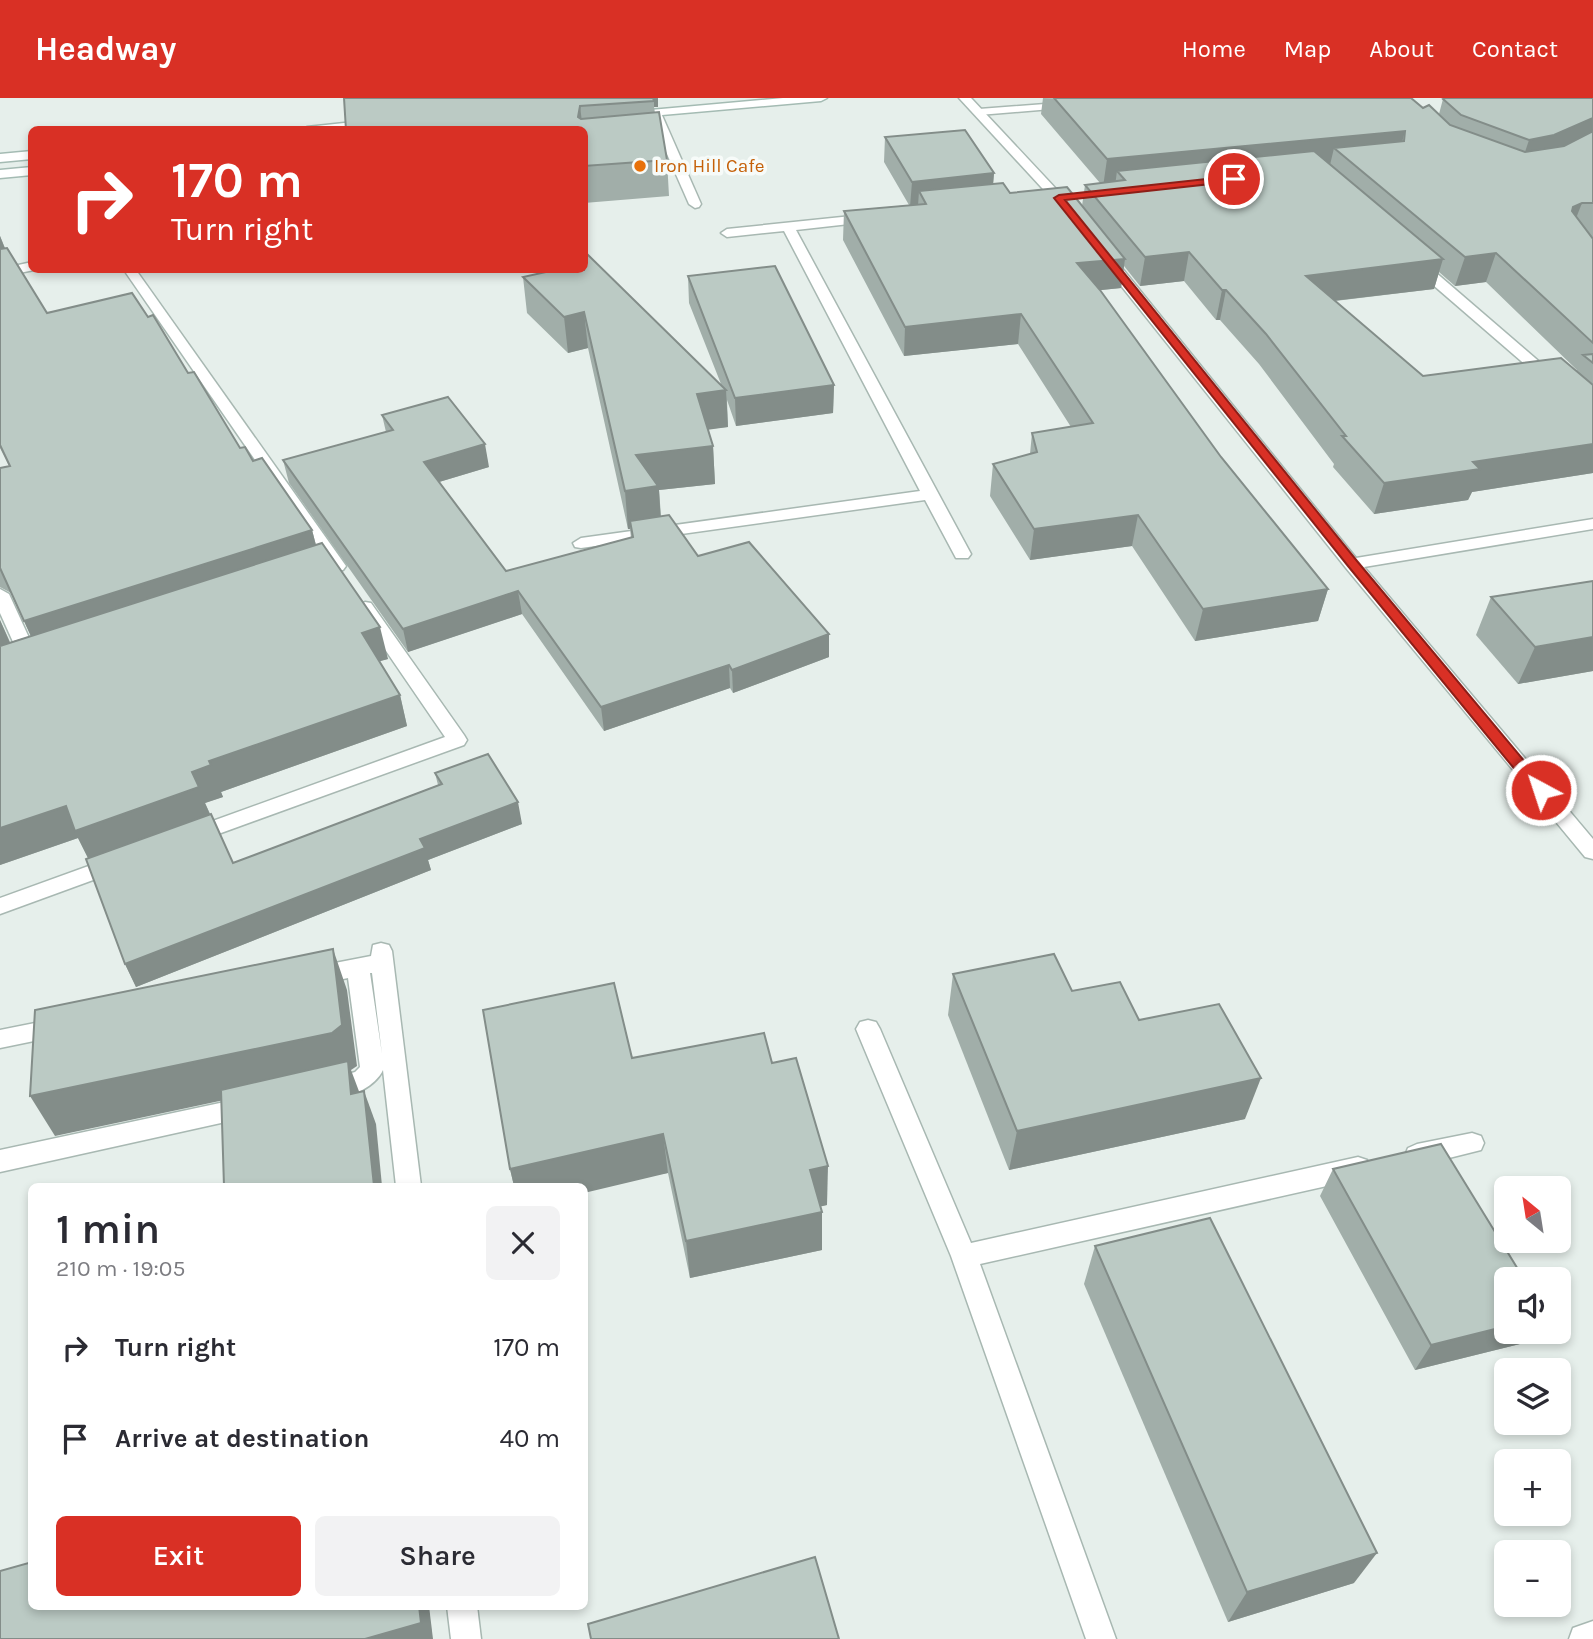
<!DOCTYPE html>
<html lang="en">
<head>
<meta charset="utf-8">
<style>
  :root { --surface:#fff; --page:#f2f2f3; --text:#2b2b33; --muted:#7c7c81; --accent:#d93025 }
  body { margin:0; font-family:Karla,sans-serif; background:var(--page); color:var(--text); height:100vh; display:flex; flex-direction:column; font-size:26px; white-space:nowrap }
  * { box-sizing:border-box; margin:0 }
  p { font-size:23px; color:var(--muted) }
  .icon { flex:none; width:38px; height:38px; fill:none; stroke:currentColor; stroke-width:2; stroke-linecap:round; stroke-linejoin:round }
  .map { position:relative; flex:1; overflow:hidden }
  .panel { position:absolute; left:28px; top:1085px; width:560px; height:427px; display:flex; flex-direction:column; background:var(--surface); border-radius:10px; box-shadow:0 4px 10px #0003 }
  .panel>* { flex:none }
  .hud { position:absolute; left:28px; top:28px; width:560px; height:147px; border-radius:10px; box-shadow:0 4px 10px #0003; background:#d93025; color:#fff; overflow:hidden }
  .needle { width:46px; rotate:330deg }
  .controls { position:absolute; left:1494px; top:1078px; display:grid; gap:14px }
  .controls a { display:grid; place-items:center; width:77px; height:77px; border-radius:10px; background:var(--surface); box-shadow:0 4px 10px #0003; font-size:35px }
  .pin { position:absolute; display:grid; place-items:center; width:60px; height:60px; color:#fff; margin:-30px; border:4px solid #fff; border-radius:50%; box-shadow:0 2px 7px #0007 }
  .me { position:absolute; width:77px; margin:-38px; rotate:320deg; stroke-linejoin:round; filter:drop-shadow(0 0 5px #0008) }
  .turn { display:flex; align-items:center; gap:24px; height:147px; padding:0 28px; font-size:32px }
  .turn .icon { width:91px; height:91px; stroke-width:2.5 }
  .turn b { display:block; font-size:49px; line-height:60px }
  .round { display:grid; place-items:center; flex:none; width:74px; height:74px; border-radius:10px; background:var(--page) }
  .headline { display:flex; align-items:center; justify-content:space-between; height:119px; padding:0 28px }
  h1 { font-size:42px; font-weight:600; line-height:52px }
  .button { display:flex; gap:14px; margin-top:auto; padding:14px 28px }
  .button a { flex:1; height:80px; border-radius:10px; background:var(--accent); color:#fff; font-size:28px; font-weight:600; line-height:80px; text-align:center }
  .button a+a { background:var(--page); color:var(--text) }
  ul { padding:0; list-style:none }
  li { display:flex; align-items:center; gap:21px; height:91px; padding:0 28px }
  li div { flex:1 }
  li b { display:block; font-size:26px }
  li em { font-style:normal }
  header { display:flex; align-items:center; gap:42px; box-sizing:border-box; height:98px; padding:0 35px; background:var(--accent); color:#fff }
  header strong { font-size:33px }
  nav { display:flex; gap:38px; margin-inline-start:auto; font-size:24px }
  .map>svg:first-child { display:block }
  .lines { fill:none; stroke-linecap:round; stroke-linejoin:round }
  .service-casing { stroke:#a8b8b2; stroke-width:3 }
  .minor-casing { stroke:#a8b8b2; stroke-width:3 }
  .secondary-casing { stroke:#a4bbb3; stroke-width:3 }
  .service { fill:#fff; fill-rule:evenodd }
  .minor { fill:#fff; fill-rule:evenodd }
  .secondary { fill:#fff; fill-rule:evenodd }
  .wall { fill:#a1aea9; fill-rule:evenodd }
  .shaded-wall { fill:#838d89 }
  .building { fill:#bbcac4; stroke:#838d89; stroke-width:2 }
  .route { fill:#d93025; stroke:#8d1f18; stroke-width:2 }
  .food-dot { fill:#e8710a; stroke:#f7fbf9; stroke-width:2.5 }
  .labels { text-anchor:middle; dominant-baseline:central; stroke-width:7; stroke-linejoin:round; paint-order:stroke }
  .far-food-label { font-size:19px; fill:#c56008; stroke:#f7fbf9; text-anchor:start }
</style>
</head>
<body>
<header>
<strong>Headway</strong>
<nav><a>Home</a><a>Map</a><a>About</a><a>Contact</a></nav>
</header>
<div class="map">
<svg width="1593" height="1541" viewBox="0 0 1593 1541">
  <rect width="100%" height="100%" fill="#e6efeb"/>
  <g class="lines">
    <defs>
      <g id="service">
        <path d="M1071,4l4,1v4l-96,8 -6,-3 6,-3z"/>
        <path d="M655,12l6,3 40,91 -2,3 -4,1 -6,-4 -40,-91z"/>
      </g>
      <g id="minor">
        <path d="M959,0h12l102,109v6h-8z"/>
        <path d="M871,116l5,1v6l-80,9 175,324 -3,4h-12l-31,-58 -344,48 -6,-1 -2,-4 8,-5 339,-47 -136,-260 -57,6 -6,-4 6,-4z"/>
        <path d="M1104,153l5,1 247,306 237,-39v10l-229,38 229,272v20l-8,-2 -239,-289 -247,-310v-6z"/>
        <path d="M1415,160l5,1 173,149v13l-5,-2 -178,-154 -2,-3z"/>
        <path d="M32,164v8h2l-34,7v-8z"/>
        <path d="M124,172h12l210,296 -3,4h-12z"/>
        <path d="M0,491l9,5 32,70 -2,4 -7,2 -9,-6 -23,-51z"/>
        <path d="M365,504l6,1 93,132 3,5 -3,5 -265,96 -7,2 -7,-2 -3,-5 3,-5 260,-94 -89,-130z"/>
        <path d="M119,757l7,3 3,5 -3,5 -126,46v-16z"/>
        <path d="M381,845l8,2 3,6 29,235h-25l-13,-116c-9,19 -41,33 -61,26l-4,-7 4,-7 33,-10 5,-5 -12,-89 -34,7 -8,-3 -3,-6 3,-6 8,-3 57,-11 2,-11zM370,875h2l10,81z"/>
        <path d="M60,920l8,2 4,7 -4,7 -68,14v-18z"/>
        <path d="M868,922l8,2 4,7 91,214 387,-86 9,3 3,8 -3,8 -9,3 -378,85 136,375h-30l-135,-383 -95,-227 4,-7z"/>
        <path d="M248,999l8,3 4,7 -4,7 -8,3 -248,55v-22z"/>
        <path d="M1472,1035l9,3 3,7 -3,7 -64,16 -9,-4 -3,-7 3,-7 9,-4z"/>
        <path d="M447,1508h30l4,33h-30z"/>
        <path d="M1593,1523v18h-24l4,-11z"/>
      </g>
      <g id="secondary">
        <path d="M783,0h44l-6,3 -193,17 -6,-3 6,-3z"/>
        <path d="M372,22l6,3 -2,2 -32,5h-42l5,-3z"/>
        <path d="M32,53v8l-32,3v-8z"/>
        <path d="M32,69v8l-32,3v-8z"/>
      </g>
    </defs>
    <use href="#service" class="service-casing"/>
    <use href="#minor" class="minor-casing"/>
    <use href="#secondary" class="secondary-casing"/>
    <use href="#service" class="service"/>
    <use href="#minor" class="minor"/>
    <use href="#secondary" class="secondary"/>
  </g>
  <g class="wall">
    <path d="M344,0h314v9h-4l1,6 12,47 2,36 -85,7v-73z"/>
    <path d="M1043,0l380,10 16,6 4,-15 150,-1v375l-121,19 -4,8 -94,14 -41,-47 1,-3 -75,-100 -39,-44h-4l-32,-39 -44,5 -16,-20 -3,22 -21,2 121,167 107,132 -10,32 -123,20 -63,-95 -102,14 -40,-64 3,-32 37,-10 2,-21 39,-6 -53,-83 -114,12 -61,-116 1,-29 65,-6 -25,-43 1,-25 109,36 -1,11 17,9 72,13 3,-21 15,-2 -59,-69zM1439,174l16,14 31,-4 91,88 -1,1 -153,5 -88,-75 99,-12z"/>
    <path d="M0,138l5,12 42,65 141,60 52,75 13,13 59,69 4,15 72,114 -9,2 21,34 7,31 -186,66 2,5 -18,6 28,60 205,-78 -3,-12 87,51 -94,36 3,10 -295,117 -11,-23 -37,-106 -10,-20 -78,27v-245l10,22 21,-6 -20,-43 -11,-6v-119l9,-2 -9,-18z"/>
    <path d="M688,178l146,109 -1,28 -97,13 -9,-26 1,27 -20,2 5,17 2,38 -56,6 2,26 37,40 131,78v23l-96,36 -3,-5 -126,43 -82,-117 -114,38 -119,-169 -6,-23 103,-28 -4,-17 107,52 -50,15 67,89 125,-33 -1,-9h-2l-40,-181 -20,5 -41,-40 -4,-36 198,107 -32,-81z"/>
    <path d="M1593,483v90l-75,13 -42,-49 15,-38z"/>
    <path d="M953,876l119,17 67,29 106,99 -236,51 -61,-155z"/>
    <path d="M772,965l55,142 -6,1 1,44 -132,28 -22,-105 -84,13h-70l-4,-17z"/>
    <path d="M1333,1071l174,163h29l-8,10 -113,28 -95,-174z"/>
    <path d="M1095,1148l259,337 -126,39 -144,-338z"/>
  </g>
  <g class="shaded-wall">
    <path d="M358,0h300v9h-4v-6l-74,5 3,24z"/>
    <path d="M1593,20v22l-73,27 9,-27z"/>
    <path d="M1405,33l-7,27 -64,-10 -4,17 -205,15 -8,-9 -2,15 -12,1 4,-28z"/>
    <path d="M994,75l-2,25 -73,-7 -1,15 -8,1 2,-25z"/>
    <path d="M1582,105l-11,28 2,-24z"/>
    <path d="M0,138l11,28 -11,3z"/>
    <path d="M1189,154l-5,29 -44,5 5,-29z"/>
    <path d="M1496,155l-10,29 -31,4 10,-29z"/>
    <path d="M1125,161l-4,29 -48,5 4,-30z"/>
    <path d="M1443,161l-9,30 -136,16 8,-29z"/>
    <path d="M1222,192h4l-6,30h-4z"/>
    <path d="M584,214l4,36 -20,5 -4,-36z"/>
    <path d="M1021,216l-3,30 -114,12 1,-29z"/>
    <path d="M834,287l-1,28 -97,13 -1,-28z"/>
    <path d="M726,292l2,37 -29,4 -2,-37z"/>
    <path d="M485,346l4,23 -60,18 -5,-23z"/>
    <path d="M1593,346v29l-121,19 -4,8 -94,14 10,-31 89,-21z"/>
    <path d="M713,348l2,38 -56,6 2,34 -31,-3v8h-2l-3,-38 11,-36z"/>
    <path d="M1138,417l-6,31 -102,14 4,-31z"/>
    <path d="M312,432l8,31 -282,91 -14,-31z"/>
    <path d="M1328,491l-10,32 -123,20 8,-32z"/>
    <path d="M518,493l4,23 -114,38 -5,-23z"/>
    <path d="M0,522l17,39 -17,7z"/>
    <path d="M380,529l8,32 -18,5 -8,-31z"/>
    <path d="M829,536v23l-96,36 -1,-23z"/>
    <path d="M1593,539v34l-75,13 17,-37z"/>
    <path d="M729,567l1,23 -126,43 -3,-24z"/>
    <path d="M400,597l7,31 -186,66 2,5 -18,6 7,16 -122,43 -12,-24 -78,27v-37l66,-22 126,-34 17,-11z"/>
    <path d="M518,704l4,22 -94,36 3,10 -295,117 -11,-23 295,-125z"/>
    <path d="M333,851l14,41 10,76 -6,4 9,24h-9l-4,-20 -292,62 -25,-40z"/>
    <path d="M1261,980l-16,41 -236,51 8,-39z"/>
    <path d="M364,993l12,33 6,62h-8z"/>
    <path d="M663,1036l5,39 -84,20v-7h-70l-4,-17z"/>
    <path d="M828,1068l-1,39 -17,4v-39z"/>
    <path d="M822,1114v38l-132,28 -4,-37z"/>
    <path d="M1507,1228v6h29l-8,10 -113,28 16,-25z"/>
    <path d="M1377,1455l-23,30 -126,39 19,-30z"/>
    <path d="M419,1508h10l4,33h-68z"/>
  </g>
  <g class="building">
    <path d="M344,0h309l1,3 -74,5 -2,11 3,2 78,-7 8,48 -83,6v-36h-238z"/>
    <path d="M1054,0h357l12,10 6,-3 21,20 75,27 39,-6 29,-15v72h-11l-9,4 -1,4 21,28v104l-97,-90 -31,4 -131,-109 70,-7 1,-10 -298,28z"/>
    <path d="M1445,0h148v20l-39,17 -25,5 -68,-25 -18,-16z"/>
    <path d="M965,32l29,43 -82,9 -27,-45z"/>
    <path d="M1314,53l129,108 -137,17 117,100 138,-18 32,27v59l-120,18 7,7 -96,14 -42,-47h4l-80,-102 -40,-44h-4l-33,-38 -44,5 -60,-72 40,-5 -8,-9z"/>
    <path d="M1003,85l7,10 57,-6 58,72 -48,4 23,27 121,167 107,132 -125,20 -65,-94 -104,14 -41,-65 44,-12 -5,-19 61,-10 -72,-109 -116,13 -61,-116 82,-7 -7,-13z"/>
    <path d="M7,150l40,65 85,-20 16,24 5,-2 35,58 6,-1 46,76 5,-1 8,14 9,-3 50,72 -288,91 -24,-53v-100l10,-2 -10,-21v-196z"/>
    <path d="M584,153l142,139 -29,4 16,52 -77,9 22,31 -33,5 -41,-179 -20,5 -41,-40 32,-7h29z"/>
    <path d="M775,168l59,119 -99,13 -47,-122z"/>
    <path d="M1593,256v9l-10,-8z"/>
    <path d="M448,299l37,47 -61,18 82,109 127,-34 -3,-16 39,-6 29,41 51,-14 80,92 -97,36 -3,-5 -128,42 -83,-116 -115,38 -120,-169 110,-30 -11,-15z"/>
    <path d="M322,445l58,84 -18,6 38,62 -191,66 2,4 -19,7 7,15 -124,44 -9,-25 -66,22v-182z"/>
    <path d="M1593,483v56l-58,10 -44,-50z"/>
    <path d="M488,656l30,48 -98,37 5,9 -300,116 -39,-105 125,-45 22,49 209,-79 -7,-11z"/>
    <path d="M333,851l9,76 -10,8 -302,63 5,-86z"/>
    <path d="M1054,856l18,37 48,-9 19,38 80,-16 42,74 -244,53 -64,-157z"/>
    <path d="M614,885l18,75 132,-25 8,30 24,-5 32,108 -18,4 12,42 -136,29 -23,-107 -153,35 -27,-159z"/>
    <path d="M348,963l3,33 13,-3 10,95h-150l-3,-96z"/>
    <path d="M1441,1046l83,135h-17v47l-76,19 -98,-176z"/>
    <path d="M1210,1120l167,335 -130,39 -152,-346z"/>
    <path d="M815,1459l24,82h-248l-3,-15z"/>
    <path d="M32,1464v44h387l2,17 -56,16h-365v-68z"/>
  </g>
  <path class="route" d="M1234,78l5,3 -1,2 -173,19 292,361 189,226 2,3 -2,4h-11l-187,-228 -294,-368 5,-3z"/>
  <circle class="food-dot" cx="640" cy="68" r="7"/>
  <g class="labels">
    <g class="far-food-label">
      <text x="654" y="68">Iron Hill Cafe</text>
    </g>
  </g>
</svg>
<div class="controls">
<a><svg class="needle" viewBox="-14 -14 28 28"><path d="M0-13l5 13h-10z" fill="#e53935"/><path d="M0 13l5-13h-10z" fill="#7c7c81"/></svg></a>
<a><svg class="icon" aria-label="sound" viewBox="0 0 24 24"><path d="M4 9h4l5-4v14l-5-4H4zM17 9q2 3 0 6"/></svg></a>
<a><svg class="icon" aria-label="layers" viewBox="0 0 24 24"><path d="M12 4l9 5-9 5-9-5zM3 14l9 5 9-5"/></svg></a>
<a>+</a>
<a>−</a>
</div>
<div class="pin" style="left:1234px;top:81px;background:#d93025"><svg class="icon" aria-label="arrive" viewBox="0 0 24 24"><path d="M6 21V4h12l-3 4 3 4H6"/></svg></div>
<svg class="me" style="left:1541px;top:692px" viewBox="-20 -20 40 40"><circle r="17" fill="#d93025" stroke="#fff" stroke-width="3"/><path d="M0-11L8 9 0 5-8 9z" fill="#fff"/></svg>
<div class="hud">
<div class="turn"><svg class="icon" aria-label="right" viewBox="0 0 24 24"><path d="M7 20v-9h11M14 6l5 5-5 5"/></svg><div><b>170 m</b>Turn right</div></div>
</div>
<section class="panel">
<div class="headline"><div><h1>1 min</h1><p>210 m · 19:05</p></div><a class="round"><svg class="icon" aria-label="close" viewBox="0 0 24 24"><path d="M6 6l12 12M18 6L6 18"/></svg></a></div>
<ul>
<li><svg class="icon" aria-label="right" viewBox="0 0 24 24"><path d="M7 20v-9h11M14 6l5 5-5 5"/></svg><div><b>Turn right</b></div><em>170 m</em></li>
<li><svg class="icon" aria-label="arrive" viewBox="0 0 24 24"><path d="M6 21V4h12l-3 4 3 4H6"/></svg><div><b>Arrive at destination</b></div><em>40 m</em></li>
</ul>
<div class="button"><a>Exit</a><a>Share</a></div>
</section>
</div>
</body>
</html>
